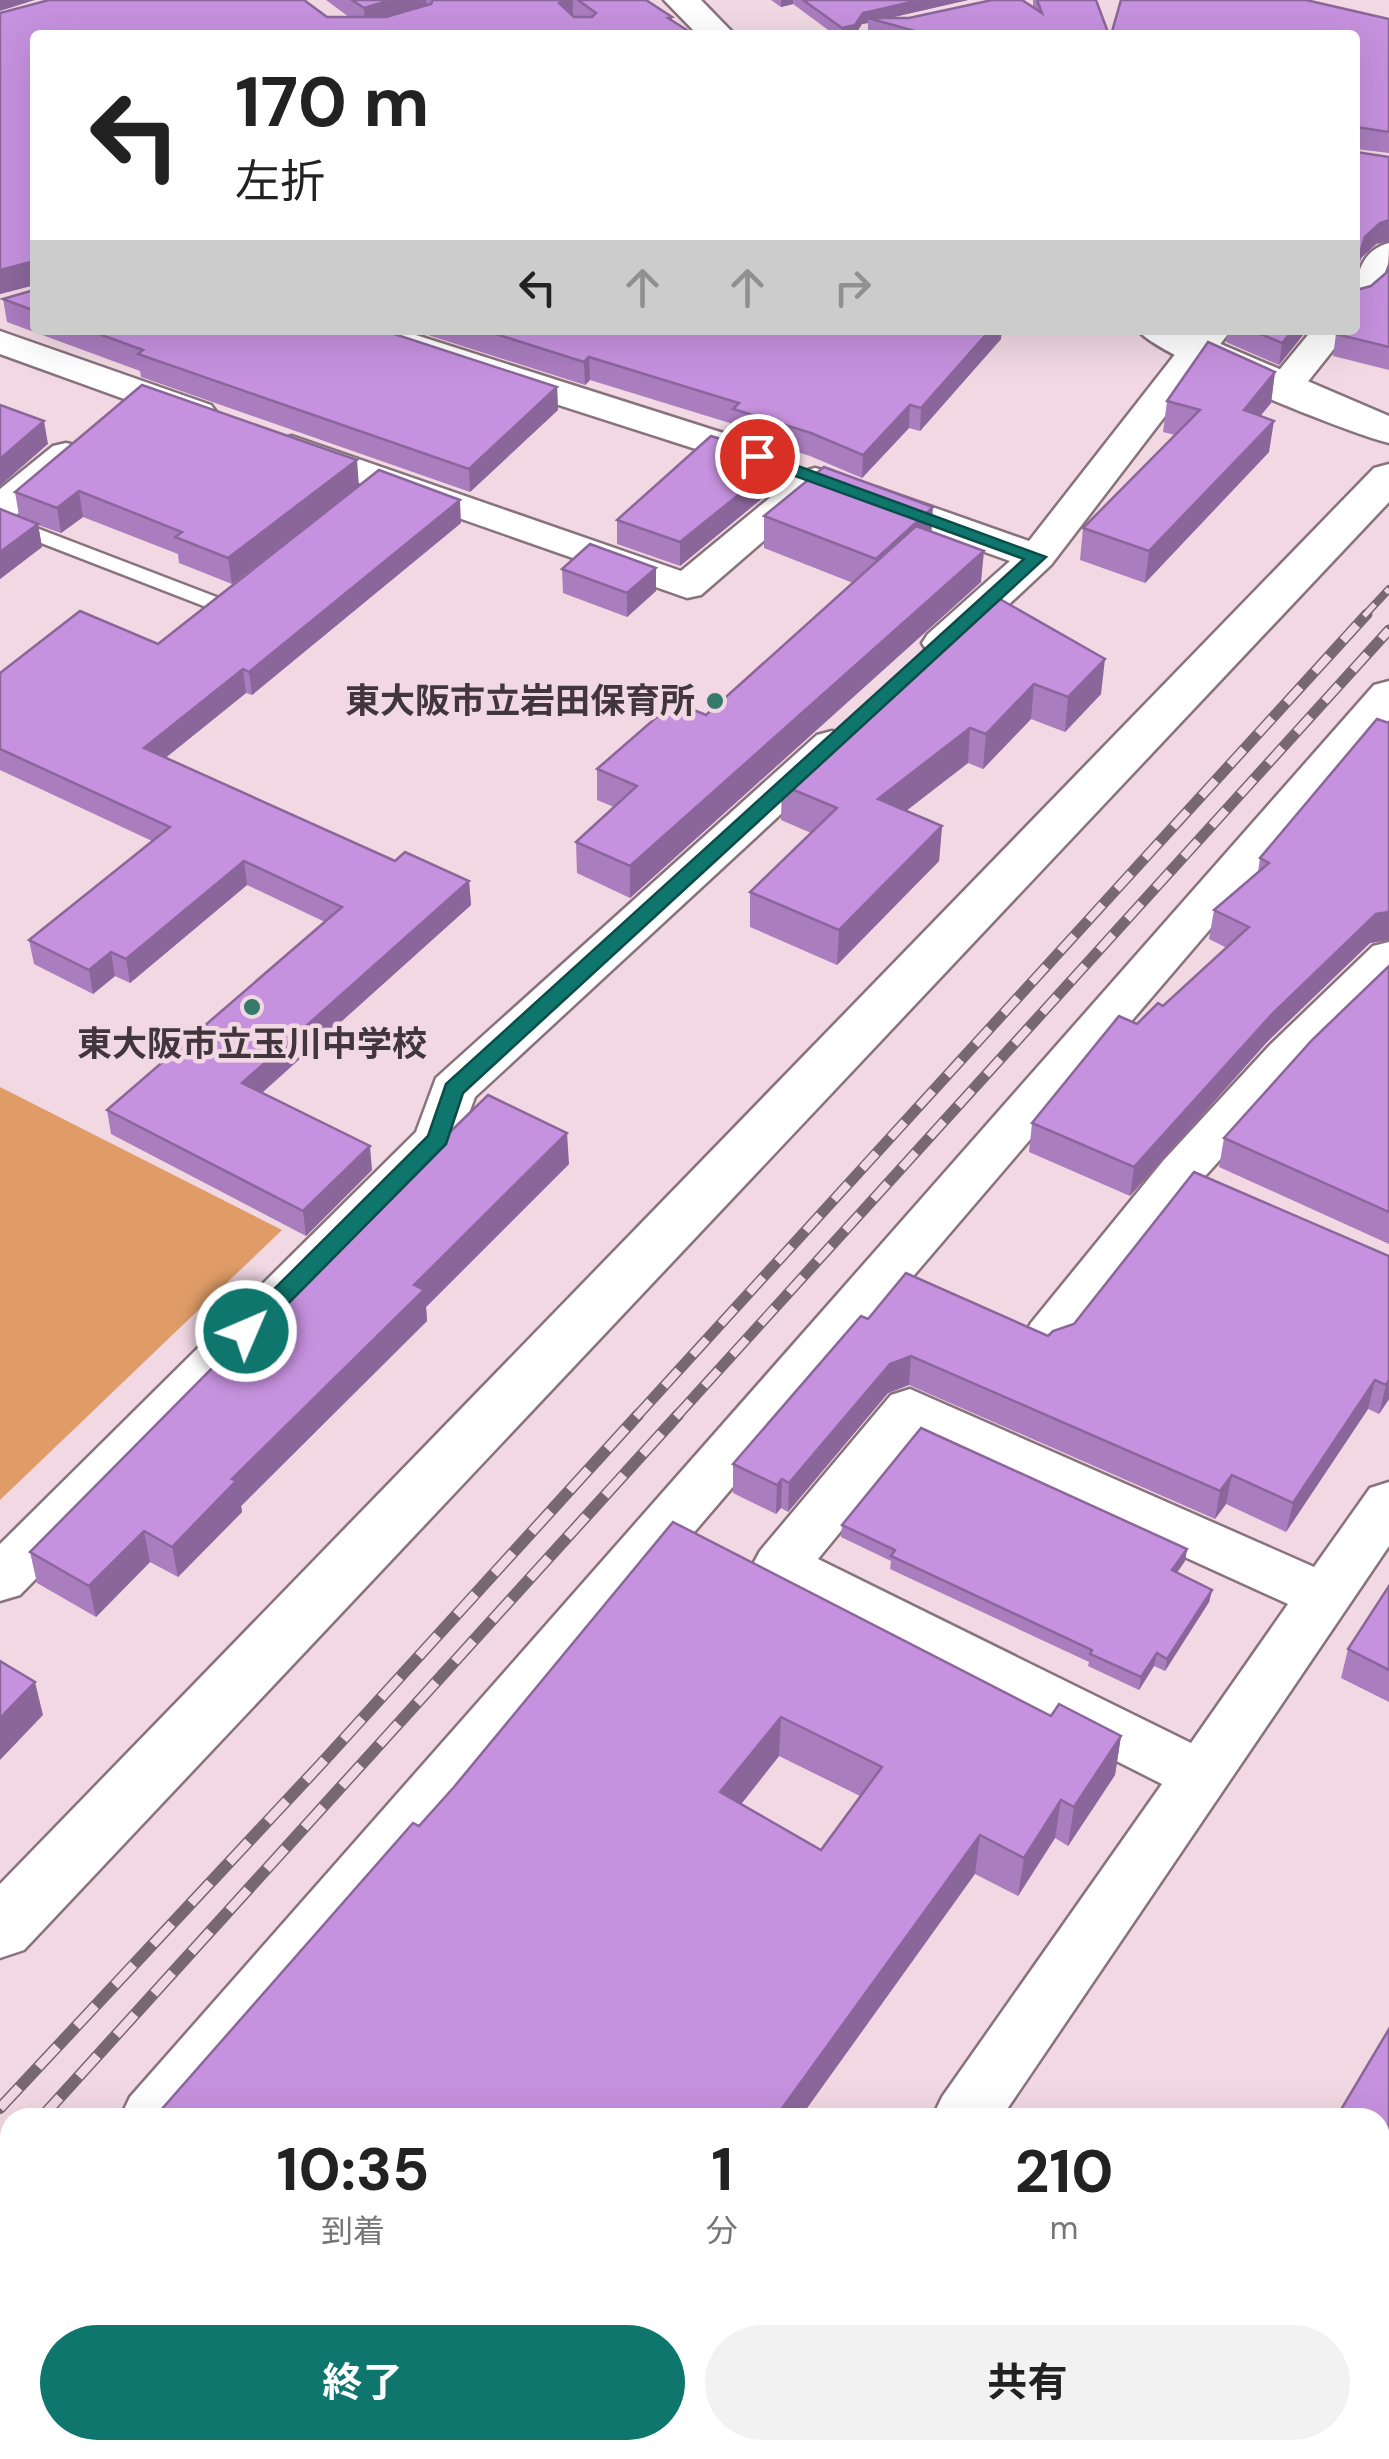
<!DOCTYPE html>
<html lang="ja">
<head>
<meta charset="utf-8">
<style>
  :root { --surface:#fff; --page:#f2f2f2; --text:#222; --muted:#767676; --accent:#0f766e }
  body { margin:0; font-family:"DM Sans","Noto Sans JP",sans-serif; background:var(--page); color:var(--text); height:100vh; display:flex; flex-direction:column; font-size:38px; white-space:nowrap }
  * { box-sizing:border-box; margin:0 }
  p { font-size:32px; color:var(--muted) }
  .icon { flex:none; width:55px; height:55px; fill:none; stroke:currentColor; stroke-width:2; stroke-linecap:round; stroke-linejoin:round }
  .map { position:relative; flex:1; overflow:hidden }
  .side { position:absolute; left:0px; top:2108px; width:1390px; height:352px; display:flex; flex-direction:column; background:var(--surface); border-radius:30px 30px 0 0; box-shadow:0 10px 40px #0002 }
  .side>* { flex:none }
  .top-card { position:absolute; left:30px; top:30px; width:1330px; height:305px; border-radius:10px; box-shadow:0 10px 40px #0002; background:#fff; color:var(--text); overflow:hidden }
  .pin { position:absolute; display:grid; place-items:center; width:85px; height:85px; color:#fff; margin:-42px; border:5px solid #fff; border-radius:50%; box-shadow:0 2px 10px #0007 }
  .me { position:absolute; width:110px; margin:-55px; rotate:45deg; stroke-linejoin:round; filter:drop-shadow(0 0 8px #0008) }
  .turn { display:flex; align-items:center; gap:35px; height:210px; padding:0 40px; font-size:45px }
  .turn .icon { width:130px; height:130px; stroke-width:2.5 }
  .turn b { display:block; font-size:70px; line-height:85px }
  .lanes { display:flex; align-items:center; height:95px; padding:0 40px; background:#0003; justify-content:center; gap:50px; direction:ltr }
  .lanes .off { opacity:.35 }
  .eta { display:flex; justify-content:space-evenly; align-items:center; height:170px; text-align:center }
  .eta b { font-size:60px; font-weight:700; line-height:70px }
  .button { display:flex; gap:20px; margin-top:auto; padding:20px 40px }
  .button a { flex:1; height:115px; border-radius:60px; background:var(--accent); color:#fff; font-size:40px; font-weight:700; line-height:115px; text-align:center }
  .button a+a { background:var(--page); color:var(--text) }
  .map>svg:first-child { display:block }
  .green { fill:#df9c67 }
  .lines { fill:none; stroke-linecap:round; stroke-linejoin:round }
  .lane-casing { stroke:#88727c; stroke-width:5 }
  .street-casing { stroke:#88727c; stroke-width:5 }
  .secondary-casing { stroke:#88727c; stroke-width:5 }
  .lane { fill:#fff; fill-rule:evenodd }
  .street { fill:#fff; fill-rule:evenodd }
  .secondary { fill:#fff; fill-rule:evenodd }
  .rail-far2-casing { stroke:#77686f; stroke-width:8 }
  .rail-far1-casing { stroke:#77686f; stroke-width:11 }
  .rail-casing { stroke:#77686f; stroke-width:12 }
  .rail-far2 { stroke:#f1d8e2; stroke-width:5; stroke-dasharray:16; stroke-linecap:butt }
  .rail-far1 { stroke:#f1d8e2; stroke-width:8; stroke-dasharray:21; stroke-linecap:butt }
  .rail { stroke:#f1d8e2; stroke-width:9; stroke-dasharray:28; stroke-linecap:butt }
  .wall { fill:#aa7dbf; fill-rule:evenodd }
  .shaded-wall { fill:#8b669b }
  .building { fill:#c691de; stroke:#8b669b; stroke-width:2.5; fill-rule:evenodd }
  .route { fill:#0f766e; stroke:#0a4d48; stroke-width:2.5 }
  .poi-dot { fill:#377a6c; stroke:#f1d8e2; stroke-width:4 }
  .labels { text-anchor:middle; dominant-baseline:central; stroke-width:9; stroke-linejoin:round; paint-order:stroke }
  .poi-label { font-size:35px; font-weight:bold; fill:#40363b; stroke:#f1d8e2; text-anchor:end }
</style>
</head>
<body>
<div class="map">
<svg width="1389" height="2459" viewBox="0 0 1389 2459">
  <rect width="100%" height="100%" fill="#f1d8e2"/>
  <path class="green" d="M0,1087l282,143 -282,270z"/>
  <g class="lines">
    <defs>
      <path id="lane" d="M0,514l219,84 20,-12 10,6 -21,18h-14l-214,-83z"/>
      <g id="street">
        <path d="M1389,243c0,28 -3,58 -34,66 0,-28 3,-58 34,-66z"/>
        <path d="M345,330h55l383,122 5,8 -5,8 -14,3 -14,-3 -405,-130z"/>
        <path d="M1194,330h37l-180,235 -93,87 -15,3 -15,-3 -6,-9 6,-9 82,-73 -157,-56 -5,-8 5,-8 14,-4 14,4 148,52z"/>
        <path d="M1312,330h37l-51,64 -13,3 -13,-3 -6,-8z"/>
        <path d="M0,331l211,74 6,8 -6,8 -13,3 -13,-3 -185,-67z"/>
        <path d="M292,436l389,135 120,-99 14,-4 14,4 5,8 -133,115 -14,3 -408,-143 -6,-8 6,-8z"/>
        <path d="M66,443l13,3 6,8 -6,8 -65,55 -14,4v-32l53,-43z"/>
        <path d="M1389,681v39l-1196,1398h-73l10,-21 1244,-1412z"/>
        <path d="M832,731l15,4 6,9 -6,9 -372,344 -20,54 -435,444 -20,6v-57l416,-412 20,-54 381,-343z"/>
        <path d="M1389,942v42l-85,83 -107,118 -130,166 -18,5 -18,-5 -8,-14 8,-14 132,-162 107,-116 103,-99z"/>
        <path d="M910,1389l404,178 56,-79 19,-6v64l-388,572h-69l10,-21 220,-313 -402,-203 -8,-15 8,-15 131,-156zM919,1436l369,168 -97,139 -373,-184z"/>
        <path d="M694,2450h71l-3,9h-71z"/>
      </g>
      <g id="secondary">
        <path d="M664,0h37l34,35h-37z"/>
        <path d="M1138,330h50l201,86v27c-39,-9 -233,-87 -251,-113z"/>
        <path d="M1389,464v38l-1365,1448 -24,8v-74l1374,-1416z"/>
      </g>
    </defs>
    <use href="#lane" class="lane-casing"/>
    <use href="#street" class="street-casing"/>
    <use href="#secondary" class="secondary-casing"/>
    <use href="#lane" class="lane"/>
    <use href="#street" class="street"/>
    <use href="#secondary" class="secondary"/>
    <defs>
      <path id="rail-far2" d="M1364,616l25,-27"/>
      <g id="rail-far1">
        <path d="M636,1417l731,-803"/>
        <path d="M676,1417l713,-787"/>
      </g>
      <g id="rail">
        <path d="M0,2108l320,-343 318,-350"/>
        <path d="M41,2118l637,-703"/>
        <path d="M0,2163l10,-11"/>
      </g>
    </defs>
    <use href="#rail-far2" class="rail-far2-casing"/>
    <use href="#rail-far1" class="rail-far1-casing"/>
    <use href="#rail" class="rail-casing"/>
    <use href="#rail-far2" class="rail-far2"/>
    <use href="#rail-far1" class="rail-far1"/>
    <use href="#rail" class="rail"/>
  </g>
  <g class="wall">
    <path d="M326,0h320l26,17v4l21,14h-658v295h347l175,57 1,23 -88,82 -329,-115 -1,-6 -133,-49 -4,-23 31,-9v-5l-34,9v-281l349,4z"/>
    <path d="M771,0h197l-80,18h21l124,-11v-7h63l13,35h-241v-12l-6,1 -7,11h-20l-42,-31 -12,3z"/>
    <path d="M1389,19v134l-33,-4v3l33,5v84l-13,3 -15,14 -5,17v15l15,-4 15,-13 3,-8v105l-56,-14 3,-22 19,-4v-295z"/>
    <path d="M412,330h578l11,9 -81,92 -11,-3 -47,50 -52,-22 -77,-24v-8l-143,-44 -5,5z"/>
    <path d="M1228,330h79l-28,35 -53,-23z"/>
    <path d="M1275,372l-4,31 -11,13 9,36 -124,131 -65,-23 3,-32 92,-93 -12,-3 4,-31z"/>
    <path d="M782,482l-102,84 -63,-22v-24z"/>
    <path d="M359,486l-127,98 -53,-21 -1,-9 -95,-37 -22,16 -23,-8 4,22 -42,32v-70l19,7 -4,-24z"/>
    <path d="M764,516l168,16 49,50 -351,316 -53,-25 -1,-31 38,-35 -17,-7v-31l109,-54 147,-132 -89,-35z"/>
    <path d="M461,523l-209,172 -6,-2 -81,65 230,103 74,20 2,24 -209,188 110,77 -66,66 -195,-102 -4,-24 218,-188 -78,-37 -117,98 -15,-7 -22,18 -59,-30 -5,-24 123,-99 -152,-71v-97l158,-29z"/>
    <path d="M656,568v23l-29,26 -64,-24 -1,-24z"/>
    <path d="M991,594l110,100 -36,38 -34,-13 -48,50 -15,-6 -62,48 36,15 -3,35 -102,104 -87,-38v-35l61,-59 -30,-13 1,-35z"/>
    <path d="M1389,723v217l-19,3 -103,99 -137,154 -101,-44 3,-29 105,-99 26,-18 64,-58 -18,-9 5,-29 44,-38 2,-14z"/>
    <path d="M1389,966v278l-170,-77 5,-29z"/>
    <path d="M569,1164l-143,143 1,14 -186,185 1,6 -64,65 -28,-15 -54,55 -59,-34 -7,-31z"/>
    <path d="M1389,1256v143l-10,15 -11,-5 -82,123 -60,-28 -11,15 -306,-134 -21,8 -100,119 -7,-4 -5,6 -43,-21v-29l135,-145 180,17z"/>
    <path d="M673,1522l378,194 70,20 -6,39 -47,71 -13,-8 -37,58 -43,-22 -556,-48 35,-39zM779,1756l81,40 -39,54 -80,-46z"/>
    <path d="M842,1525l345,24 -2,12 -8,12 35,17 -3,12 -44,69 -11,-5 -15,24 -51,-24 1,-4 -199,-93 1,-8 -50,-24z"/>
    <path d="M1389,1586v116l-48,-24 7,-29z"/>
    <path d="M1389,2029v326l-9,-6v-231z"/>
  </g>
  <g class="shaded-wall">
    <path d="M0,0h35l-35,11z"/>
    <path d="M391,0h35l1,11 -62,19 -1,-22z"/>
    <path d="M565,0h8v17l-14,-14z"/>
    <path d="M781,0h12v4l-12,3z"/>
    <path d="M920,0h48l-91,21 -9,-3v5l-6,1 -7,11h-13v-7l21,-15z"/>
    <path d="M1389,220v21l-13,3 -15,14 -6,21 1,-13 9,-29 15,-14z"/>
    <path d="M34,261l1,24 -35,9v-24z"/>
    <path d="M990,330h12l-1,9 -81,92 1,-23z"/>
    <path d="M1293,330h14l-28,35 3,-22z"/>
    <path d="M589,357l1,23 -5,5 -1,-23z"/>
    <path d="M1275,372l-4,31 -32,39 5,-32z"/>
    <path d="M557,387l1,23 -88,82 -1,-23z"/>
    <path d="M910,405l-1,23 -47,50 1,-23z"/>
    <path d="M44,421l4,23 -48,42v-27z"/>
    <path d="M1274,421l-5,31 -124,131 4,-32z"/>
    <path d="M783,459l-1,23 -102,84v-24z"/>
    <path d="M357,460l2,26 -127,98 -4,-26z"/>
    <path d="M79,491l4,26 -22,16 -4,-25z"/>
    <path d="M460,500l1,23 -209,172 -3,-23z"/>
    <path d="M933,507l-2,32 -56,52 1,-32z"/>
    <path d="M38,524l4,23 -42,32v-27z"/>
    <path d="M984,551l-3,31 -351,316v-32z"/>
    <path d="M656,568v23l-29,26v-24z"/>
    <path d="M1105,659l-4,35 -36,38 3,-35z"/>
    <path d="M243,669l3,24 -98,79 -4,-24z"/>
    <path d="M1034,684l-3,35 -48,50 3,-35z"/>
    <path d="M970,728l-2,35 -92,71 2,-35z"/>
    <path d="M942,826l-3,35 -102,104 2,-35z"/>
    <path d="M244,861l3,24 -117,98 -4,-24z"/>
    <path d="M469,881l2,24 -225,202 -4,-24z"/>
    <path d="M1389,912v28l-19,3 -103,99 -137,154 4,-29 139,-154 103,-99z"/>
    <path d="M111,952l4,24 -22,18 -4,-24z"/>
    <path d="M567,1133l2,31 -143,143 1,14 -186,185 1,6 -64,65 -6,-30 60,-68 182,-194z"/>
    <path d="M370,1146l2,24 -66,66 -3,-25z"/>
    <path d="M911,1356l-2,29 -21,8 -100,119 1,-29 101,-119z"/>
    <path d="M1375,1380l-7,29 -82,123 7,-29z"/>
    <path d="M1389,1380v19l-10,15 7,-29z"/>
    <path d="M1232,1475l-6,29 -11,15 5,-28z"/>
    <path d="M782,1479l-1,29 -5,6 1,-29z"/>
    <path d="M144,1531l6,31 -54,55 -7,-31z"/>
    <path d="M1187,1549l-2,12 -16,22 3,-13z"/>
    <path d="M1212,1590l-3,12 -44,69 2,-12z"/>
    <path d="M1157,1653l-3,13 -15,24 2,-13z"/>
    <path d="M35,1682l8,33 -43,45v-42z"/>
    <path d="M781,1717l-2,39 -59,75v-39z"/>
    <path d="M1121,1736l-6,39 -47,71 6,-39z"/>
    <path d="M1061,1800l-6,38 -37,58 6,-38z"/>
    <path d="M980,1835l-5,39 -175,244h-25z"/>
    <path d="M534,2450h27l-7,9h-26z"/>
  </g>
  <g class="building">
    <path d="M49,0h255l23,17h59l45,-13 2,-4h132l-6,3 15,14h18l4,-4 -18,-13h68l26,17 -4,1 25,16 -658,1v276l-32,-12 31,-9v-29l-34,9v-257z"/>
    <path d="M352,0h39l-27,8z"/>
    <path d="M803,0h117l-57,13 -8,12 -13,3z"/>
    <path d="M992,0h30l20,13 -5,-13h59l13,35h-180l-61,-17h41z"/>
    <path d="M1121,0h185l83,19v113l-33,-5v25l33,5v63l-9,3 -15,14 -9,29v24l15,-4 15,-13 3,-8v82l-53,-13 4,-4h15v-295h-244z"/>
    <path d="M88,330h294l175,57 -88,82 -331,-115 5,-4z"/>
    <path d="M483,330h507l-69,78 -11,-3 -47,50 -52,-22 -78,-24 6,-6 -150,-46 -5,5z"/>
    <path d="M1251,330h42l-11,13z"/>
    <path d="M1208,342l67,30 -31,38 30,11 -125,130 -66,-23 117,-118 -33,-9z"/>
    <path d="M142,385l215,75 -129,98 -53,-21 7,-5 -103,-41 -22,17 -42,-16z"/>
    <path d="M0,405l44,16 -44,38z"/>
    <path d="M711,436l72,23 -103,83 -63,-22z"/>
    <path d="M824,467l109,40 -57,52 -112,-43z"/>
    <path d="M379,470l81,30 -211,172 -6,-3 -99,79 251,113 10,-9 64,29 -227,202 128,63 -67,65 -196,-101 235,-203 -98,-46 -118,98 -15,-7 -22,18 -60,-30 141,-113 -170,-78v-76l80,-62 78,33z"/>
    <path d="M0,509l38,15 -38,28z"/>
    <path d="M916,526l68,25 -354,315 -54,-24 61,-56 -40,-17 77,-67 32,13z"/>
    <path d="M590,544l66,24 -29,25 -65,-24z"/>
    <path d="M991,594l114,65 -37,38 -34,-13 -48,50 -16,-6 -92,71 64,27 -103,104 -89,-38 87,-84 -55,-23z"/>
    <path d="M1377,719l12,4v189l-13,2 -103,99 -139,154 -102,-44 87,-107 18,8 21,-21 5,3 86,-79 -35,-17 55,-47 -9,-5z"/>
    <path d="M1389,966v246l-165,-74 88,-98z"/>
    <path d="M488,1095l79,38 -153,152 10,5 -192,189 4,2 -64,66 -28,-16 -55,55 -59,-34 312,-315z"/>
    <path d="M1194,1172l195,84v124l-3,5 -11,-5 -82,123 -61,-28 -12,16 -309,-135 -21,8 -101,119 -7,-4 -5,6 -44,-21 128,-148 7,3 38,-46 142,63 5,-5 21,-7z"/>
    <path d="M921,1428l266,121 -15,21 40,20 -45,69 -10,-6 -16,24 -51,-23 2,-4 -201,-94 4,-6 -53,-25z"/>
    <path d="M673,1522l378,194 8,-12 62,32 -47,71 -13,-7 -37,58 -44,-23 -205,283h-621l259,-295 6,3 35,-39zM781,1717l101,50 -61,83 -101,-58z"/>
    <path d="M1389,1586v84l-41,-21z"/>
    <path d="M0,1661l35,21 -35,36z"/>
    <path d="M1389,2029v289l-9,17v-217h-44z"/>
    <path d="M10,2281v169h524l-6,9h-528v-166z"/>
    <path d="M829,2450h537l6,4 -2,5h-547z"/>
  </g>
  <path class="route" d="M757,451l289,106 -583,536 -17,51 -191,193h-17l-3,-6 3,-6 190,-189 18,-52 578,-525 -273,-99v-8z"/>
  <g class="poi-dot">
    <circle cx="715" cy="701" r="10"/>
    <circle cx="252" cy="1007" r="10"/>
  </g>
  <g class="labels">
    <g class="poi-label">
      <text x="695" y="701">東大阪市立岩田保育所</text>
      <text x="252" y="1044" text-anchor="middle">東大阪市立玉川中学校</text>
    </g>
  </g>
</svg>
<div class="pin" style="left:757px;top:456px;background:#d93025"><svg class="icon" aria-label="arrive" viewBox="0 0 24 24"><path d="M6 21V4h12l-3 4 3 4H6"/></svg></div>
<svg class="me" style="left:246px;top:1331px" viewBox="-20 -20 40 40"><circle r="17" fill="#0f766e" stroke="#fff" stroke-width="3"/><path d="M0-11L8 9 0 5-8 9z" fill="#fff"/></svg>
<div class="top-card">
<div class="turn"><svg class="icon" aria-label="left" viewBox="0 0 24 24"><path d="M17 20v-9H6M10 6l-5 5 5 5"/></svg><div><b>170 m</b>左折</div></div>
<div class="lanes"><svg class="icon" aria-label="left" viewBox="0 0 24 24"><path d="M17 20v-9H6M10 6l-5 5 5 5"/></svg><svg class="icon off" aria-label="ahead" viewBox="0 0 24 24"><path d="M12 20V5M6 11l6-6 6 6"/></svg><svg class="icon off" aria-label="ahead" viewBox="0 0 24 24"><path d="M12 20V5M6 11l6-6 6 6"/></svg><svg class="icon off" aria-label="right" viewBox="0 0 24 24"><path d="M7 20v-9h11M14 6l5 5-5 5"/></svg></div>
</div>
<section class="side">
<div class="eta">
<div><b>10:35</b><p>到着</p></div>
<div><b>1</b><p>分</p></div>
<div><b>210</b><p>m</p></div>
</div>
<div class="button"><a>終了</a><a>共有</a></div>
</section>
</div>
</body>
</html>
